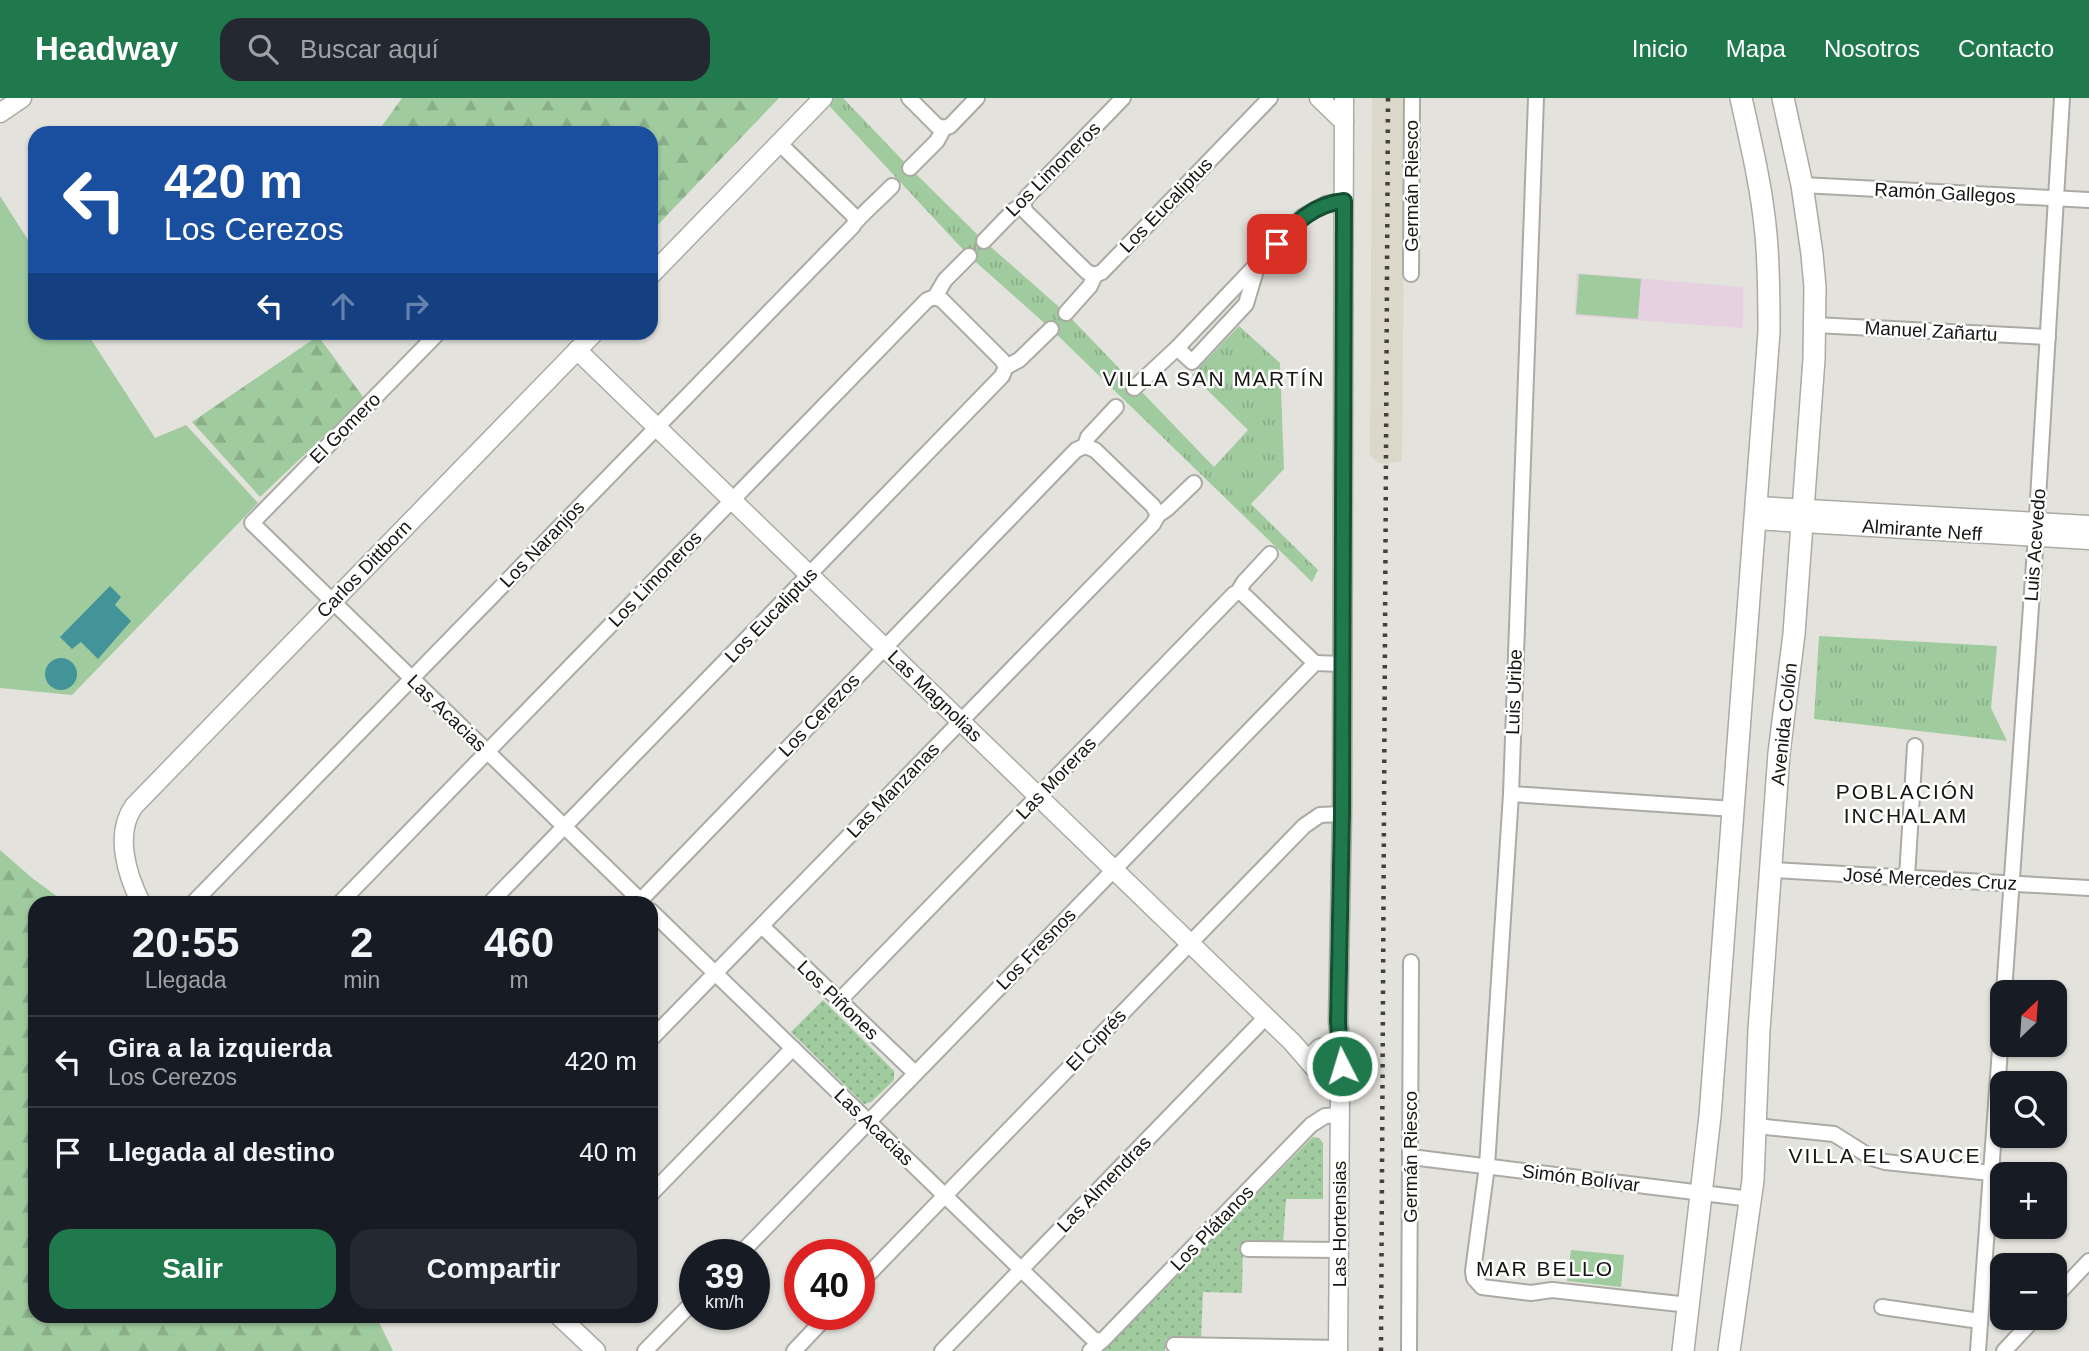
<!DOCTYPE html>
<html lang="es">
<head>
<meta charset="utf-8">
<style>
  :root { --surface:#171b24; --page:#242831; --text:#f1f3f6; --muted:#9ea1a6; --line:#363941; --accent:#1f794d }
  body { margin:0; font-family:Helvetica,sans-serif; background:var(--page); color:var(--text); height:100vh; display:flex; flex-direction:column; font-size:26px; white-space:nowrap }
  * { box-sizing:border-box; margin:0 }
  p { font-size:23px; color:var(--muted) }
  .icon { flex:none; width:38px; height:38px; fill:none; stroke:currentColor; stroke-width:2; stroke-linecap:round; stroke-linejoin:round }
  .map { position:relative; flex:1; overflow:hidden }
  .details { position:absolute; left:28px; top:798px; width:630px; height:427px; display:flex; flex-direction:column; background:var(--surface); border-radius:21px; box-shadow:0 2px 5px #0004 }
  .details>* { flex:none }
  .banner { position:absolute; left:28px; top:28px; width:630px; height:214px; border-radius:21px; box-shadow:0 2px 5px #0004; background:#1a4fa0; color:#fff; overflow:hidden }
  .needle { width:46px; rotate:25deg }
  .buttons { position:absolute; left:1990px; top:882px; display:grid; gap:14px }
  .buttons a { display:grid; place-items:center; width:77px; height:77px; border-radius:14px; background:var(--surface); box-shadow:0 2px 5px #0004; font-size:35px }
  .speed { position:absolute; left:679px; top:1141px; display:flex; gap:14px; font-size:35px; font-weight:700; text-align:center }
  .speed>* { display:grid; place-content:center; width:91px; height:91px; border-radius:50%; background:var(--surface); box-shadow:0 2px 5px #0004; line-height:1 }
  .speed small { font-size:18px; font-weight:400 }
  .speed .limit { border:10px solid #d22; background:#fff; color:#111 }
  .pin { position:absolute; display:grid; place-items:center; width:60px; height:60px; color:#fff; margin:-30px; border-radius:14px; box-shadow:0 4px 10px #0006 }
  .me { position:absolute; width:77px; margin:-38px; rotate:355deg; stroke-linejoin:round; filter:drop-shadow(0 0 5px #0008) }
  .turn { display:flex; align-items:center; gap:24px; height:147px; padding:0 21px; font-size:32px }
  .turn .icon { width:91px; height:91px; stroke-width:2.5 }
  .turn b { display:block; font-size:49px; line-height:60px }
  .lanes { display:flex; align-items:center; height:66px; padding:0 21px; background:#0003; justify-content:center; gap:35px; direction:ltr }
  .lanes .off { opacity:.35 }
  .eta { display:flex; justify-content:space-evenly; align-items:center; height:119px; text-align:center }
  .eta b { font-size:42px; font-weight:700; line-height:49px }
  .cta { display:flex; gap:14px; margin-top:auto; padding:14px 21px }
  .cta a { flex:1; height:80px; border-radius:21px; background:var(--accent); color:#fff; font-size:28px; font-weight:700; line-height:80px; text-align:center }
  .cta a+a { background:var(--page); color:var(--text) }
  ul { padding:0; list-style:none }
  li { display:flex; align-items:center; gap:21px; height:91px; padding:0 21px; border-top:2px solid var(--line) }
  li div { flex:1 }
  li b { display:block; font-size:26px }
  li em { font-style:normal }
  header { display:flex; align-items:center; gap:42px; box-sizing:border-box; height:98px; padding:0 35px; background:var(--accent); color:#fff }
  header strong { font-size:33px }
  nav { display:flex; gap:38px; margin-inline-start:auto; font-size:24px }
  .search { width:490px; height:63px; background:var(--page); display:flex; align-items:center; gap:18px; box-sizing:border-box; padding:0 24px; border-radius:21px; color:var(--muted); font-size:26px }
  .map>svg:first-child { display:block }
  .built { fill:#dbd8ca }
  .education { fill:#e6d1e0 }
  .grass { fill:url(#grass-dots) }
  .forest { fill:url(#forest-firs) }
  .park { fill:url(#park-tufts) }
  .garden { fill:#a0cb9f }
  .water { fill:#439498 }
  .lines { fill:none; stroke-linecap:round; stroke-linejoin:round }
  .minor-casing { stroke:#abaaa4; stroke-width:18 }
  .tertiary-casing { stroke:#abaaa4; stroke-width:21 }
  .primary-casing { stroke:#abaaa4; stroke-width:24 }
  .minor { stroke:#fff; stroke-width:14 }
  .tertiary { stroke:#fff; stroke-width:18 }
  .primary { stroke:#fff; stroke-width:21 }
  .rail { stroke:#40403c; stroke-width:4.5; stroke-dasharray:3.5 7; stroke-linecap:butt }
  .route-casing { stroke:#144f32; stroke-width:18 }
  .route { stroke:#1f794d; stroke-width:12 }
  .labels { text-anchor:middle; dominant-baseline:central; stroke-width:5; stroke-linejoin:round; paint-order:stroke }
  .street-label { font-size:19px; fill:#161613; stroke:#fff }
  .neighbourhood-label { font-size:21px; letter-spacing:2px; fill:#161613; stroke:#fff }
</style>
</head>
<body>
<header>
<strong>Headway</strong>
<div class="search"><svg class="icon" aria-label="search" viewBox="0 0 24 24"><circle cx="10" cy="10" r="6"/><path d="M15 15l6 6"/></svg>Buscar aquí</div>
<nav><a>Inicio</a><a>Mapa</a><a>Nosotros</a><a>Contacto</a></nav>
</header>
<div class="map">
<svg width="2089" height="1253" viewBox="0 0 2089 1253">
  <defs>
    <pattern id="grass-dots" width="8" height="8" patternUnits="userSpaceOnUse" patternTransform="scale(1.75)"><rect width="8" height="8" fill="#a0cb9f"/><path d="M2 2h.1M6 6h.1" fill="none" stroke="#89ae88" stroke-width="1.8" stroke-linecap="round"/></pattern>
    <pattern id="forest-firs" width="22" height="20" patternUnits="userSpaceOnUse" patternTransform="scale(1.75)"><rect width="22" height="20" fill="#a0cb9f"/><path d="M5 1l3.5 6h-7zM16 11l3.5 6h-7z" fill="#89ae88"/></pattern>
    <pattern id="park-tufts" width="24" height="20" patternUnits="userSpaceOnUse" patternTransform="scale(1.75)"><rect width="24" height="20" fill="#a0cb9f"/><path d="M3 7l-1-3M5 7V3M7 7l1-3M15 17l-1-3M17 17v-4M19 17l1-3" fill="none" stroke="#89ae88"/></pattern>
  </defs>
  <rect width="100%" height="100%" fill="#e4e2dc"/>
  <path class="built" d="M1372,0h33l-3,363 -16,3 -7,-1 -9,-8z"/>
  <path class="education" d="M1576,175l167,14v41l-168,-12z"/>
  <g class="grass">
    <path d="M823,902l71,71v9l-23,22 -7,2 -73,-72z"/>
    <path d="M1313,1039l6,1 4,5v56h-37l-3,45 -40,-2 -1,51 -39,-1 -2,47h-35l-1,12h-63z"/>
  </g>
  <g class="forest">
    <path d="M402,0h377l-128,134v-99h-274z"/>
    <path d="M318,238l46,62 -104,99 -68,-75z"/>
    <path d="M0,752l32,28 34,25h-31v413h341l17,35h-393z"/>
  </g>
  <g class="park">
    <path d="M822,0h21l67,70 74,73 82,72 148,154 34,-37 -56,-55 47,-49 41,37 4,106 -33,35 67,66 -6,12 -261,-253 -82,-73z"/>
    <path d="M1819,538l178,10 -6,62 16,33 -193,-22z"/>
  </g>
  <g class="garden">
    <path d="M0,98l35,55v81l52,1 68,105 31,-13 72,78 -186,192 -72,-7z"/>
    <path d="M1579,176l62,5 -3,40 -62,-5z"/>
    <path d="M1571,1152l53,5 -3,32 -54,-6z"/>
  </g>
  <g class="water">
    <path d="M110,488l11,11 -6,8 16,16 -33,38 -17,-17 -9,7 -12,-12z"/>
    <circle cx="61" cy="576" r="16"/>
  </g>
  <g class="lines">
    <defs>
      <g id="minor">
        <path d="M909,0l28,28 7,2"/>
        <path d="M1536,0l-25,696 -24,372 -14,105 1,7 8,9 49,6 21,-3 137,15"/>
        <path d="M779,45l74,72 2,5"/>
        <path d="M910,70l27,-27 7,-13 6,-2 27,-28"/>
        <path d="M1802,87l287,15"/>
        <path d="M1023,107l3,7 61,60 8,3"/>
        <path d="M984,143l30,-31 9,-5 3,-7 97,-100"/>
        <path d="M1411,176l1,-176"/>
        <path d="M935,199l7,3 60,60 4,7"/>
        <path d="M1066,215l24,-27 5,-11 7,-3 168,-174"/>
        <path d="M1815,227l233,12"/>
        <path d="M439,234l-187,191 391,380"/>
        <path d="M1177,250l15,14 54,-58 11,-37"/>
        <path d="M1134,290l43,-40 125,-131 24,-13 18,-3"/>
        <path d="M1085,348l10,4 58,56 5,9"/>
        <path d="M1238,494l5,2 72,69"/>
        <path d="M1511,696l223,15"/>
        <path d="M1772,772l317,18"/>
        <path d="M1907,779l8,-131"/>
        <path d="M193,805l660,-677c3,-7 31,-31 39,-40"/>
        <path d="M340,805l587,-603 8,-3 10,-17 24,-24"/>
        <path d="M490,805l512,-527 4,-9 13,-7 32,-31"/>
        <path d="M638,805l438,-453 9,-4 3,-9 28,-30"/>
        <path d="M651,813l442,428 6,2"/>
        <path d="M764,827l2,5 149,143"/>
        <path d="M2004,894l31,-443 27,-451"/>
        <path d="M839,903l395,-407 4,-2 6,-10 26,-28"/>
        <path d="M651,941l502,-515 5,-9 9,-6 27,-26"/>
        <path d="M1756,1028l78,8 38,24 13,4 106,11"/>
        <path d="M1411,1059l340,42"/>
        <path d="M651,1096l142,-146"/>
        <path d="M1248,1151l91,1"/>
        <path d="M739,1157l576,-592 26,1"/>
        <path d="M859,1186l445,-458 16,-11 22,-1"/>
        <path d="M2054,1200l35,-37"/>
        <path d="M1882,1209l98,14"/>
        <path d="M1174,1247l164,3"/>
        <path d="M645,1253l50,-51"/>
        <path d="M794,1253l35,-37"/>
        <path d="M942,1253l324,-334"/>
        <path d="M1090,1253l14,-12 207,-214 14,-9 14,-1"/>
        <path d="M1409,1253l2,-389"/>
        <path d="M1978,1253l24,-329"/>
        <path d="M2004,1253l31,-33"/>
      </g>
      <g id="tertiary">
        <path d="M1319,0l25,24"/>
        <path d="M0,15l22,-15"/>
        <path d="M651,177l172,-177"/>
        <path d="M577,252l715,692 26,30 11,8 11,17"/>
        <path d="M1757,408l332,19"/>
        <path d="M1755,422l334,20"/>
        <path d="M141,805c-14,-28 -27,-69 -7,-97l461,-474"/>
        <path d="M1313,968l1,-12 6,-6 12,-1 9,6"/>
        <path d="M559,1218l37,35"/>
        <path d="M1338,1253l2,-254 3,-37 -5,-38 4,-208 2,-716"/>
      </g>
      <g id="primary">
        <path d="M1683,1253l27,-235 59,-784c0,-32 0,-65 -3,-97 -4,-46 -15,-92 -25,-137"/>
        <path d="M1729,1253l24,-171 6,-150 20,-277 15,-119 20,-275 1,-72 -3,-33 -10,-69 -19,-87"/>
      </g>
    </defs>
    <use href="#minor" class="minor-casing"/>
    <use href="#tertiary" class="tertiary-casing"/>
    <use href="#primary" class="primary-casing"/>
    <use href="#minor" class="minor"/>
    <use href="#tertiary" class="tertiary"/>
    <use href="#primary" class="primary"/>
    <path class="rail" d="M1381,1253l7,-1253"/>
  </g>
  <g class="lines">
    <defs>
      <path id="route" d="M1277,146c19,-21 36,-40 67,-43l-2,613 -4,208 4,44"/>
    </defs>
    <use href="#route" class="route-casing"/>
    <use href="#route" class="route"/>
  </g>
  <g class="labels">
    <g class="street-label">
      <text transform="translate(1053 71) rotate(-45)">Los Limoneros</text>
      <text transform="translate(1411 88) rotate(-90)">Germán Riesco</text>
      <text transform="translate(1945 95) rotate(3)">Ramón Gallegos</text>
      <text transform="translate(1166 107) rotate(-46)">Los Eucaliptus</text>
      <text transform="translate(1931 233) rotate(3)">Manuel Zañartu</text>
      <text transform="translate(345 330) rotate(-45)">El Gomero</text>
      <text transform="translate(1922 432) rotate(4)">Almirante Neff</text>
      <text transform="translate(542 446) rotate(-46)">Los Naranjos</text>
      <text transform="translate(2035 447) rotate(-86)">Luis Acevedo</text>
      <text transform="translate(364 471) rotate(-46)">Carlos Dittborn</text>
      <text transform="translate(655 481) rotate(-46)">Los Limoneros</text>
      <text transform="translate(771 517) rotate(-46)">Los Eucaliptus</text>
      <text transform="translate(1514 594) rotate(-88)">Luis Uribe</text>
      <text transform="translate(935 598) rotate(44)">Las Magnolias</text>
      <text transform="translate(447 615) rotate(44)">Las Acacias</text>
      <text transform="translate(819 617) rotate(-46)">Los Cerezos</text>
      <text transform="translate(1784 626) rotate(-84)">Avenida Colón</text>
      <text transform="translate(1056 680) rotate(-46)">Las Moreras</text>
      <text transform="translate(893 692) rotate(-46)">Las Manzanas</text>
      <text transform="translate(1930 781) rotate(3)">José Mercedes Cruz</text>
      <text transform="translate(1036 851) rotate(-46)">Los Fresnos</text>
      <text transform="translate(838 902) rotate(44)">Los Piñones</text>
      <text transform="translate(1096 942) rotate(-46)">El Ciprés</text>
      <text transform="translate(874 1029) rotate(44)">Las Acacias</text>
      <text transform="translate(1410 1059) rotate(-90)">Germán Riesco</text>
      <text transform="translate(1581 1080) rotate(7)">Simón Bolívar</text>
      <text transform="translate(1104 1086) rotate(-46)">Las Almendras</text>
      <text transform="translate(1339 1126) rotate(-90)">Las Hortensias</text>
      <text transform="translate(1212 1130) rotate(-46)">Los Plátanos</text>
    </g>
    <g class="neighbourhood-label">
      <text x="1214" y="280">VILLA SAN MARTÍN</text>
      <text x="1906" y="693">POBLACIÓN<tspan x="1906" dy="24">INCHALAM</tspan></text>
      <text x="1885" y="1057">VILLA EL SAUCE</text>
      <text x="1545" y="1170">MAR BELLO</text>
    </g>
  </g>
</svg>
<div class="buttons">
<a><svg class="needle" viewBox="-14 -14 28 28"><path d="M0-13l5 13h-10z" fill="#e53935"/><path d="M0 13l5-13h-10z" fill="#9ea1a6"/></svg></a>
<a><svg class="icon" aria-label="search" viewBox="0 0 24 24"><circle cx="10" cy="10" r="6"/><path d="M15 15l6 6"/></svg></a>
<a>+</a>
<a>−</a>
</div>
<div class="speed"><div>39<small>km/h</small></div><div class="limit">40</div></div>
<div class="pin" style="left:1277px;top:146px;background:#d93025"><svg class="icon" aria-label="arrive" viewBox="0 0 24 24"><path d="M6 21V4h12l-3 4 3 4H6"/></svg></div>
<svg class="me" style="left:1342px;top:968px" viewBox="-20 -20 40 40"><circle r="17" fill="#1f794d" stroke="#fff" stroke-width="3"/><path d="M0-11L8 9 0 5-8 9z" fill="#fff"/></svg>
<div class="banner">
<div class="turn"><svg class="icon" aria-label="left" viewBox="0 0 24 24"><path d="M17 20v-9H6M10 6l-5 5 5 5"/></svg><div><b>420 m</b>Los Cerezos</div></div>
<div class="lanes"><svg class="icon" aria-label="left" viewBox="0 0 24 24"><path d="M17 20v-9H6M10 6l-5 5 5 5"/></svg><svg class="icon off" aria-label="ahead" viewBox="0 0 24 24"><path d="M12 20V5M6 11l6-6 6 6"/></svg><svg class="icon off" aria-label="right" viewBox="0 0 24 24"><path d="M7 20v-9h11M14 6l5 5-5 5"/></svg></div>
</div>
<section class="details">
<div class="eta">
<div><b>20:55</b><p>Llegada</p></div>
<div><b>2</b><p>min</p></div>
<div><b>460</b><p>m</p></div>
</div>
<ul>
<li><svg class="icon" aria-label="left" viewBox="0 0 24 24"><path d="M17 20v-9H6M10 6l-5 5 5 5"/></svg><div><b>Gira a la izquierda</b><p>Los Cerezos</p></div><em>420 m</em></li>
<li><svg class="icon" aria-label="arrive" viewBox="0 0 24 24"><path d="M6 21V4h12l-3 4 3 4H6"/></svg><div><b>Llegada al destino</b></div><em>40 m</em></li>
</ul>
<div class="cta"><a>Salir</a><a>Compartir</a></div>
</section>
</div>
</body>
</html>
